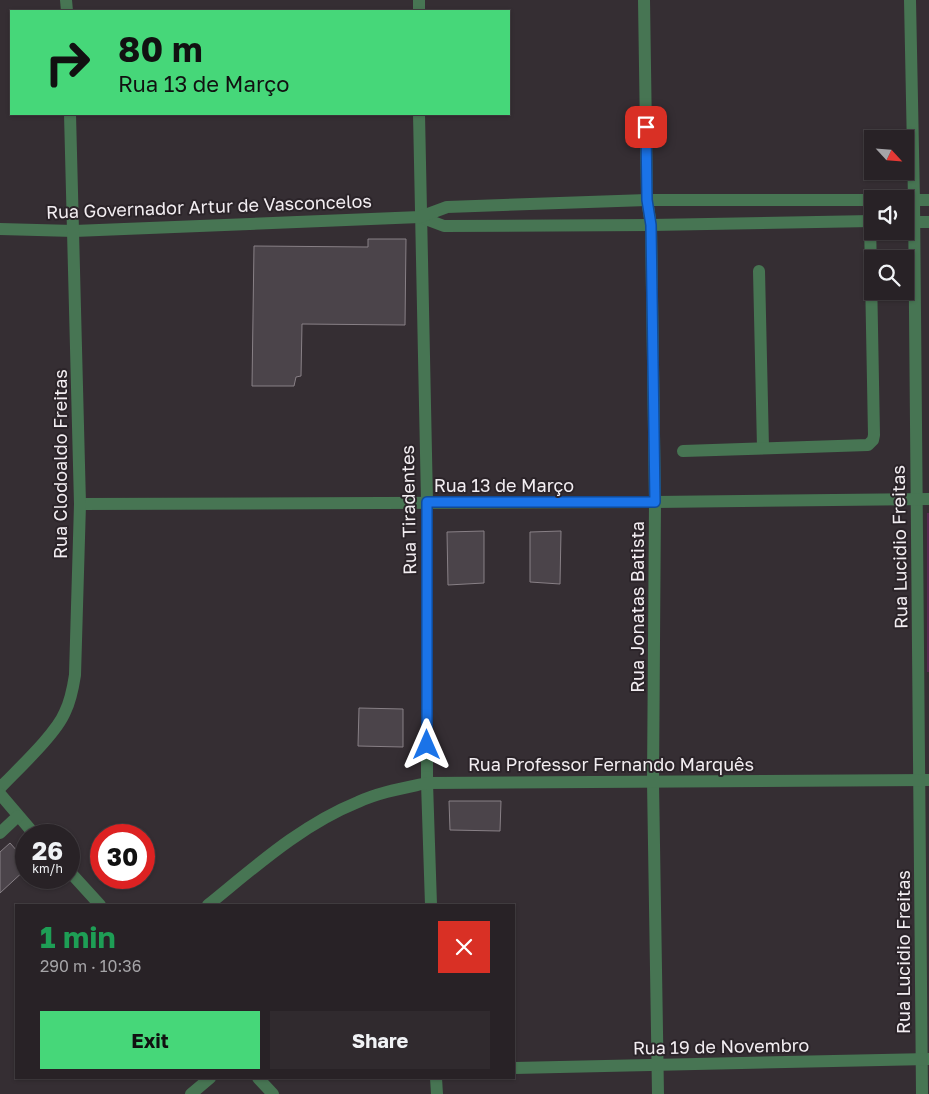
<!DOCTYPE html>
<html lang="en">
<head>
<meta charset="utf-8">
<style>
  :root { --surface:#282226; --page:#302a2e; --text:#f1f3f6; --muted:#a5a4a7; --line:#443f43; --accent:#46d779 }
  body { margin:0; font-family:"Golos Text",sans-serif; background:var(--page); color:var(--text); height:100vh; display:flex; flex-direction:column; font-size:19px; white-space:nowrap }
  * { box-sizing:border-box; margin:0 }
  p { font-size:16px; color:var(--muted) }
  .icon { flex:none; width:28px; height:28px; fill:none; stroke:currentColor; stroke-width:2; stroke-linecap:round; stroke-linejoin:round }
  .map { position:relative; flex:1; overflow:hidden }
  .panel { position:absolute; left:15px; top:904px; width:500px; height:175px; display:flex; flex-direction:column; background:var(--surface); border-radius:0px; box-shadow:0 1px 4px #0004,0 0 0 1px var(--line) }
  .panel>* { flex:none }
  .top-card { position:absolute; left:10px; top:10px; width:500px; height:105px; border-radius:0px; box-shadow:0 1px 4px #0004,0 0 0 1px var(--line); background:#46d779; color:#111; overflow:hidden }
  .needle { width:32px; rotate:116deg }
  .controls { position:absolute; left:864px; top:130px; display:grid; gap:10px }
  .controls a { display:grid; place-items:center; width:50px; height:50px; border-radius:0px; background:var(--surface); box-shadow:0 1px 4px #0004,0 0 0 1px var(--line); font-size:25px }
  .speed { position:absolute; left:15px; top:824px; display:flex; gap:10px; font-size:25px; font-weight:700; text-align:center }
  .speed>* { display:grid; place-content:center; width:65px; height:65px; border-radius:50%; background:var(--surface); box-shadow:0 1px 4px #0004,0 0 0 1px var(--line); line-height:1 }
  .speed small { font-size:12px; font-weight:400 }
  .speed .limit { border:8px solid #d22; background:#fff; color:#111 }
  .pin { position:absolute; display:grid; place-items:center; width:42px; height:42px; color:#fff; margin:-21px; border-radius:10px; box-shadow:0 2px 8px #0006 }
  .me { position:absolute; width:55px; margin:-28px; rotate:0deg; stroke-linejoin:round; filter:drop-shadow(0 0 4px #0008) }
  .turn { display:flex; align-items:center; gap:18px; height:105px; padding:0 25px; font-size:22px }
  .turn .icon { width:65px; height:65px; stroke-width:2.5 }
  .turn b { display:block; font-size:35px; line-height:42px }
  .round { display:grid; place-items:center; flex:none; width:52px; height:52px; border-radius:0px; background:var(--page) }
  .headline { display:flex; align-items:center; justify-content:space-between; height:85px; padding:0 25px }
  h1 { font-size:30px; font-weight:700; line-height:38px; color:#1e9e55 }
  .cta { display:flex; gap:10px; margin-top:auto; padding:10px 25px }
  .cta a { flex:1; height:58px; border-radius:0px; background:var(--accent); color:#111; font-size:20px; font-weight:700; line-height:58px; text-align:center }
  .cta a+a { background:var(--page); color:var(--text) }
  .map>svg:first-child { display:block }
  .green { fill:#592a52 }
  .building { fill:#4b444a; stroke:#888086 }
  .lines { fill:none; stroke-linecap:round; stroke-linejoin:round }
  .minor { stroke:#477553; stroke-width:12 }
  .route-casing { stroke:#114b97; stroke-width:12 }
  .route { stroke:#1a73e8; stroke-width:9 }
  .labels { text-anchor:middle; dominant-baseline:central; stroke-width:4; stroke-linejoin:round; paint-order:stroke }
  .street-label { font-size:18px; fill:#f2edf1; stroke:#2b2429 }
</style>
</head>
<body>
<div class="map">
<svg width="929" height="1094" viewBox="0 0 929 1094">
  <rect width="100%" height="100%" fill="#352e33"/>
  <rect class="green" x="927" y="513" width="2" height="159"/>
  <g class="building">
    <path d="M368,239h38l-1,86 -103,-1 -1,52 -5,1 -2,9h-42l2,-140 114,1z"/>
    <path d="M484,531v52l-36,2 -1,-53z"/>
    <path d="M561,531l-1,53 -30,-2v-50z"/>
    <path d="M359,708l44,1v38l-45,-1z"/>
    <path d="M449,801h52l-1,30 -50,-1z"/>
    <path d="M10,843l16,18v8l-26,24v-41z"/>
  </g>
  <g class="lines">
    <g class="minor">
      <path d="M66,0l1,11"/>
      <path d="M419,0v11"/>
      <path d="M644,0l3,200 4,25 4,277 -2,280 5,312"/>
      <path d="M910,0l4,200 8,894"/>
      <path d="M419,114l8,388v281l4,122"/>
      <path d="M905,200h24"/>
      <path d="M420,217l24,9 207,-1 221,-4"/>
      <path d="M905,222h24"/>
      <path d="M0,229l74,2 346,-14 27,-10 200,-7h225"/>
      <path d="M759,271l4,177"/>
      <path d="M683,451l185,-6 5,-5 1,-5 -4,-214"/>
      <path d="M80,504l575,-2 274,-3"/>
      <path d="M0,788c18,-19 56,-54 65,-76 6,-12 8,-24 10,-37l5,-171 -10,-390"/>
      <path d="M0,794l35,41"/>
      <path d="M0,833l18,-17"/>
      <path d="M69,871l31,34"/>
      <path d="M208,905c47,-38 93,-80 150,-103 22,-10 46,-14 69,-19l502,-3"/>
      <path d="M514,1068l415,-9"/>
      <path d="M258,1078l15,16"/>
      <path d="M436,1078l1,16"/>
      <path d="M191,1094l19,-16"/>
    </g>
  </g>
  <g class="lines">
    <defs>
      <path id="route" d="M427,745v-243h228l-4,-277 -4,-25 -1,-73"/>
    </defs>
    <use href="#route" class="route-casing"/>
    <use href="#route" class="route"/>
  </g>
  <g class="labels">
    <g class="street-label">
      <text transform="translate(209 206) rotate(-2)">Rua Governador Artur de Vasconcelos</text>
      <text transform="translate(60 464) rotate(-90)">Rua Clodoaldo Freitas</text>
      <text x="504" y="485">Rua 13 de Março</text>
      <text transform="translate(408 510) rotate(-91)">Rua Tiradentes</text>
      <text transform="translate(899 547) rotate(-91)">Rua Lucidio Freitas</text>
      <text transform="translate(637 607) rotate(-90)">Rua Jonatas Batista</text>
      <text x="611" y="764">Rua Professor Fernando Marquês</text>
      <text transform="translate(903 952) rotate(-90)">Rua Lucidio Freitas</text>
      <text transform="translate(721 1046) rotate(-1)">Rua 19 de Novembro</text>
    </g>
  </g>
</svg>
<div class="controls">
<a><svg class="needle" viewBox="-14 -14 28 28"><path d="M0-13l5 13h-10z" fill="#e53935"/><path d="M0 13l5-13h-10z" fill="#a5a4a7"/></svg></a>
<a><svg class="icon" aria-label="sound" viewBox="0 0 24 24"><path d="M4 9h4l5-4v14l-5-4H4zM17 9q2 3 0 6"/></svg></a>
<a><svg class="icon" aria-label="search" viewBox="0 0 24 24"><circle cx="10" cy="10" r="6"/><path d="M15 15l6 6"/></svg></a>
</div>
<div class="speed"><div>26<small>km/h</small></div><div class="limit">30</div></div>
<div class="pin" style="left:646px;top:127px;background:#d93025"><svg class="icon" aria-label="arrive" viewBox="0 0 24 24"><path d="M6 21V4h12l-3 4 3 4H6"/></svg></div>
<svg class="me" style="left:427px;top:745px" viewBox="-20 -20 40 40"><path d="M0-17L14 15 0 8-14 15z" fill="#1a73e8" stroke="#fff" stroke-width="4"/></svg>
<div class="top-card">
<div class="turn"><svg class="icon" aria-label="right" viewBox="0 0 24 24"><path d="M7 20v-9h11M14 6l5 5-5 5"/></svg><div><b>80 m</b>Rua 13 de Março</div></div>
</div>
<section class="panel">
<div class="headline"><div><h1>1 min</h1><p>290 m · 10:36</p></div><a class="round" style="background:#d93025;color:#fff"><svg class="icon" aria-label="close" viewBox="0 0 24 24"><path d="M6 6l12 12M18 6L6 18"/></svg></a></div>
<div class="cta"><a>Exit</a><a>Share</a></div>
</section>
</div>
</body>
</html>
